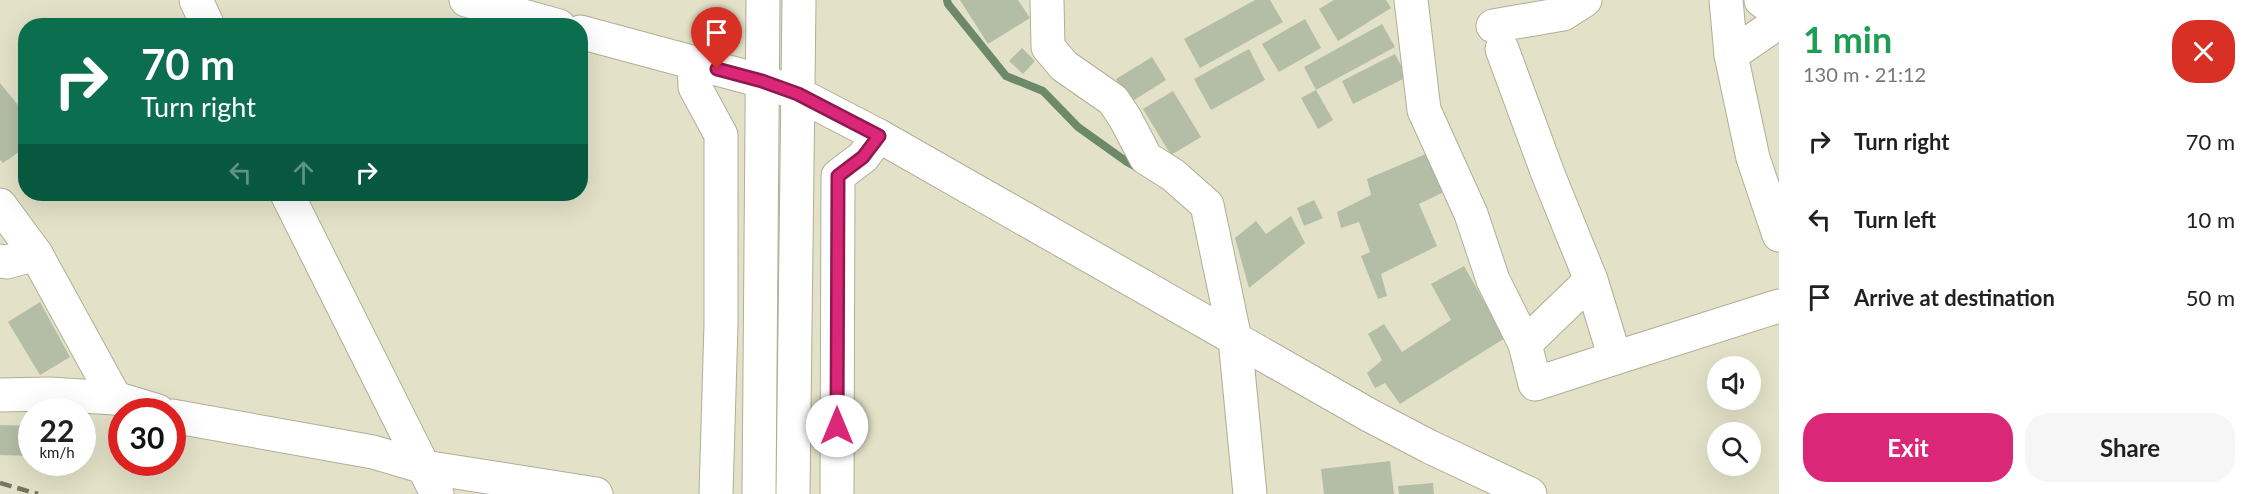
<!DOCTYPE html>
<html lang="en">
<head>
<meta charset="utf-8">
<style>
  :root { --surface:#fff; --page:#f6f6f6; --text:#202124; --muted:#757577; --accent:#db2777 }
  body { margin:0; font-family:Lato,sans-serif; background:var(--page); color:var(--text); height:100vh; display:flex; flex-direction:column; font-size:22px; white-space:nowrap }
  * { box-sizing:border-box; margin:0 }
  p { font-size:20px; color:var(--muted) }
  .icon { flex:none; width:33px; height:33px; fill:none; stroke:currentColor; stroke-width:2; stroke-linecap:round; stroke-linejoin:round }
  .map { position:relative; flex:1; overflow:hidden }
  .side { display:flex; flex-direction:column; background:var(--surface); width:480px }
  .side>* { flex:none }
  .top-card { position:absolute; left:18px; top:18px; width:570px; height:183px; border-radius:24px; box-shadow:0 6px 24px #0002; background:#0b6e4f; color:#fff; overflow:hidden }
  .buttons { position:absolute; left:1707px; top:356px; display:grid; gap:12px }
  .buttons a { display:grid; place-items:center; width:54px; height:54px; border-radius:50%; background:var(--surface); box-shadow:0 6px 24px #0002; font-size:30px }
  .speed { position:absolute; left:18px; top:398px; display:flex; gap:12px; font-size:30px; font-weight:700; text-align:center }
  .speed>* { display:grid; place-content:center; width:78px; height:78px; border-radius:50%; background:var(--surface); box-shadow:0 6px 24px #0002; line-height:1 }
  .speed small { font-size:15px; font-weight:400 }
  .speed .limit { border:9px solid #d22; background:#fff; color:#111 }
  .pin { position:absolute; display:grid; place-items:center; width:51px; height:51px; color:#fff; margin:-62px -26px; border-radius:50% 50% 50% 0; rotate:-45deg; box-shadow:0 0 6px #0007 }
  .pin .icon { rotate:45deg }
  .me { position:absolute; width:66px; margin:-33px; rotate:0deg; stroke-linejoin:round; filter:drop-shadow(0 0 4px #0008) }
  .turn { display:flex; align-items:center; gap:21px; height:126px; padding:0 24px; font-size:27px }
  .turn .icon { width:78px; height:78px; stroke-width:2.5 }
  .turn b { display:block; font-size:42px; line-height:51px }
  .lanes { display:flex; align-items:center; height:57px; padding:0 24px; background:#0003; justify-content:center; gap:30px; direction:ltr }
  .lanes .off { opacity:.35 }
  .round { display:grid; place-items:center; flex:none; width:63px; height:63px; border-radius:24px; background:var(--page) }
  .overview { display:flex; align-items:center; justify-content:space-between; height:102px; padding:0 24px }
  h1 { font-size:36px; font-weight:700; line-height:45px; color:#1e9e55 }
  .action { display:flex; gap:12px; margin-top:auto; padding:12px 24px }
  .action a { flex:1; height:69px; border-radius:24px; background:var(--accent); color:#fff; font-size:24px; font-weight:700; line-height:69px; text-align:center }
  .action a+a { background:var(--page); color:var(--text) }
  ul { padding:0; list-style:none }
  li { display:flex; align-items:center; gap:18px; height:78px; padding:0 24px }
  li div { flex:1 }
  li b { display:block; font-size:22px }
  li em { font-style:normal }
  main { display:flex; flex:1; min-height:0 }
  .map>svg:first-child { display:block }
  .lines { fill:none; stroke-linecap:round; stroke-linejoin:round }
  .stream { stroke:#6c8969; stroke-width:8 }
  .building { fill:#b4bda6 }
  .minor-casing { stroke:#b0ae96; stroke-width:35 }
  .minor { stroke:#fff; stroke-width:33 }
  .rail { stroke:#767564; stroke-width:4.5; stroke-dasharray:12 6; stroke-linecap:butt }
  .route-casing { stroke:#8e194d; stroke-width:15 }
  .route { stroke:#db2777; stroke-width:10 }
</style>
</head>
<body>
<main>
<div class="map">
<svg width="1779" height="494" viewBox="0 0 1779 494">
  <rect width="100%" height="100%" fill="#e3e2c8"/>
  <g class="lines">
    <path class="stream" d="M947,0l1,4 58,72 37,15 35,36 49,35 11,6"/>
  </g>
  <g class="building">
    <path d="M960,0h58l12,18 -42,26z"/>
    <path d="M1255,0h15l13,22 -83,46 -16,-29z"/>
    <path d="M1334,0h52l5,8 -53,33 -19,-32z"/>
    <path d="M1305,19l16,29 -42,24 -17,-28z"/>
    <path d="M1382,24l13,23 -79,43 -12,-23z"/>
    <path d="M1022,48l13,13 -12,13 -14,-13z"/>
    <path d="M1249,49l16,31 -54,30 -17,-31z"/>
    <path d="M1395,54l12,23 -54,27 -11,-23z"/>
    <path d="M1152,57l14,23 -35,22 -15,-23z"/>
    <path d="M0,83l26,32v32l-23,16 -3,-3z"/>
    <path d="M1316,90l17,30 -15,9 -17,-31z"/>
    <path d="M1173,91l28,46 -30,18 -28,-46z"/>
    <path d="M1428,153l18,38 -27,13 18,42 -56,28 6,22 -9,3 -17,-43 9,-4 -11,-30 -18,6 -4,-16 34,-17 -4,-16z"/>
    <path d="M1314,200l9,18 -19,8 -7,-18z"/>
    <path d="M1291,216l14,27 -56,45 -14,-50 21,-17 10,13z"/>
    <path d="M1464,266l41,72 -105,66 -15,-21 -10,5 -8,-15 15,-13 -14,-26 16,-10 18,28 49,-32 -20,-36z"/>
    <path d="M40,302l30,55 -30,18 -32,-53z"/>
    <path d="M0,425l32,1v30l-32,-1z"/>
    <path d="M1390,461l4,33h-70l-3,-25z"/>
    <rect x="47" y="462" width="30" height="8"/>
    <path d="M1433,483l1,11h-35l-1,-8z"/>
  </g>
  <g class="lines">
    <defs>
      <g id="minor">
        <path d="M196,0l12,26"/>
        <path d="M466,0l93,26"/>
        <path d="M1047,0l1,47 16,19 49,34 12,18 21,40 27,17 34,30 28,134 15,155"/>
        <path d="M1411,0l13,110 47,104 22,66 32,64"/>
        <path d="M1726,0l5,55 22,103 26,77"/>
        <path d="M1761,0l18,13"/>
        <path d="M1493,26l70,-12 22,-14"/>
        <path d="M580,32l182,49 36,13 81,42 490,279 61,32 100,47"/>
        <path d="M1502,49l46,125 43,106 24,78 164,-52"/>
        <path d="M1731,55l48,-33"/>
        <path d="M694,63l1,24 26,48v189l-5,170"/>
        <path d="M287,194l150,300"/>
        <path d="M0,205l36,49 79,144"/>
        <path d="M0,261l7,1 29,-8"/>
        <path d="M1591,280l-66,64 10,40 80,-26"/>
        <path d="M0,395l49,-1 66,4 43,13"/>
        <path d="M172,416l201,36 51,15 172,27"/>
        <path d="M759,494l4,-494"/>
        <path d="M793,494l6,-494"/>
        <path d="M837,494l1,-318 25,-19 16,-21"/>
      </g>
    </defs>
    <use href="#minor" class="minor-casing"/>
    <use href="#minor" class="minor"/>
    <path class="rail" d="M0,483l38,11"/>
  </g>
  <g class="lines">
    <defs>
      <path id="route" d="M717,69l45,12 36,13 81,42 -16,21 -25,19 -1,250"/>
    </defs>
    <use href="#route" class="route-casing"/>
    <use href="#route" class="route"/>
  </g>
</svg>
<div class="buttons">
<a><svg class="icon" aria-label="sound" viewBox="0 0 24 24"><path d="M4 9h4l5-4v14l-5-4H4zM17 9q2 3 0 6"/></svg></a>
<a><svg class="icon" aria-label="search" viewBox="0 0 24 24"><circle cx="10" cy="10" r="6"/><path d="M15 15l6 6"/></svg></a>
</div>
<div class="speed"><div>22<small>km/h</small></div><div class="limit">30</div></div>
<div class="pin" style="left:717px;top:69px;background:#d93025"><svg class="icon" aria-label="arrive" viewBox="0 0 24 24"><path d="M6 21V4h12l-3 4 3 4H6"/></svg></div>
<svg class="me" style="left:837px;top:426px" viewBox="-20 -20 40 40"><circle r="19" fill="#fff"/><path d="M0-13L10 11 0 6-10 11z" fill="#db2777"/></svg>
<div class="top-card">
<div class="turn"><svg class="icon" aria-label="right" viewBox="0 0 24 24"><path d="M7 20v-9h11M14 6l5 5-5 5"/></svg><div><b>70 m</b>Turn right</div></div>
<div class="lanes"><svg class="icon off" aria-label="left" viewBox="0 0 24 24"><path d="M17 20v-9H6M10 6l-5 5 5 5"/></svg><svg class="icon off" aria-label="ahead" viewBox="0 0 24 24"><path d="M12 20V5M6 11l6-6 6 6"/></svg><svg class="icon" aria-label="right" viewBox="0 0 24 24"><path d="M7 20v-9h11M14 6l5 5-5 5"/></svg></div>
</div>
</div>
<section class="side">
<div class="overview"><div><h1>1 min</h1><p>130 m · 21:12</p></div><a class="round" style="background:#d93025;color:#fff"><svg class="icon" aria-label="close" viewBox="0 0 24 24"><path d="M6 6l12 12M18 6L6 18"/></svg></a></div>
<ul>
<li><svg class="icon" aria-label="right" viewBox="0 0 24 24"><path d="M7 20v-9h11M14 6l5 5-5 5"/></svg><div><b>Turn right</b></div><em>70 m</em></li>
<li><svg class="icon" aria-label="left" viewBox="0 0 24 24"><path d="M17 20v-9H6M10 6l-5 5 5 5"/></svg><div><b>Turn left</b></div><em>10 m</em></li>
<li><svg class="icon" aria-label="arrive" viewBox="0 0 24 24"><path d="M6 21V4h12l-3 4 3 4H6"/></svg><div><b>Arrive at destination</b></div><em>50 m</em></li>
</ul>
<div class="action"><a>Exit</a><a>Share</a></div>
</section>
</main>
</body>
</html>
